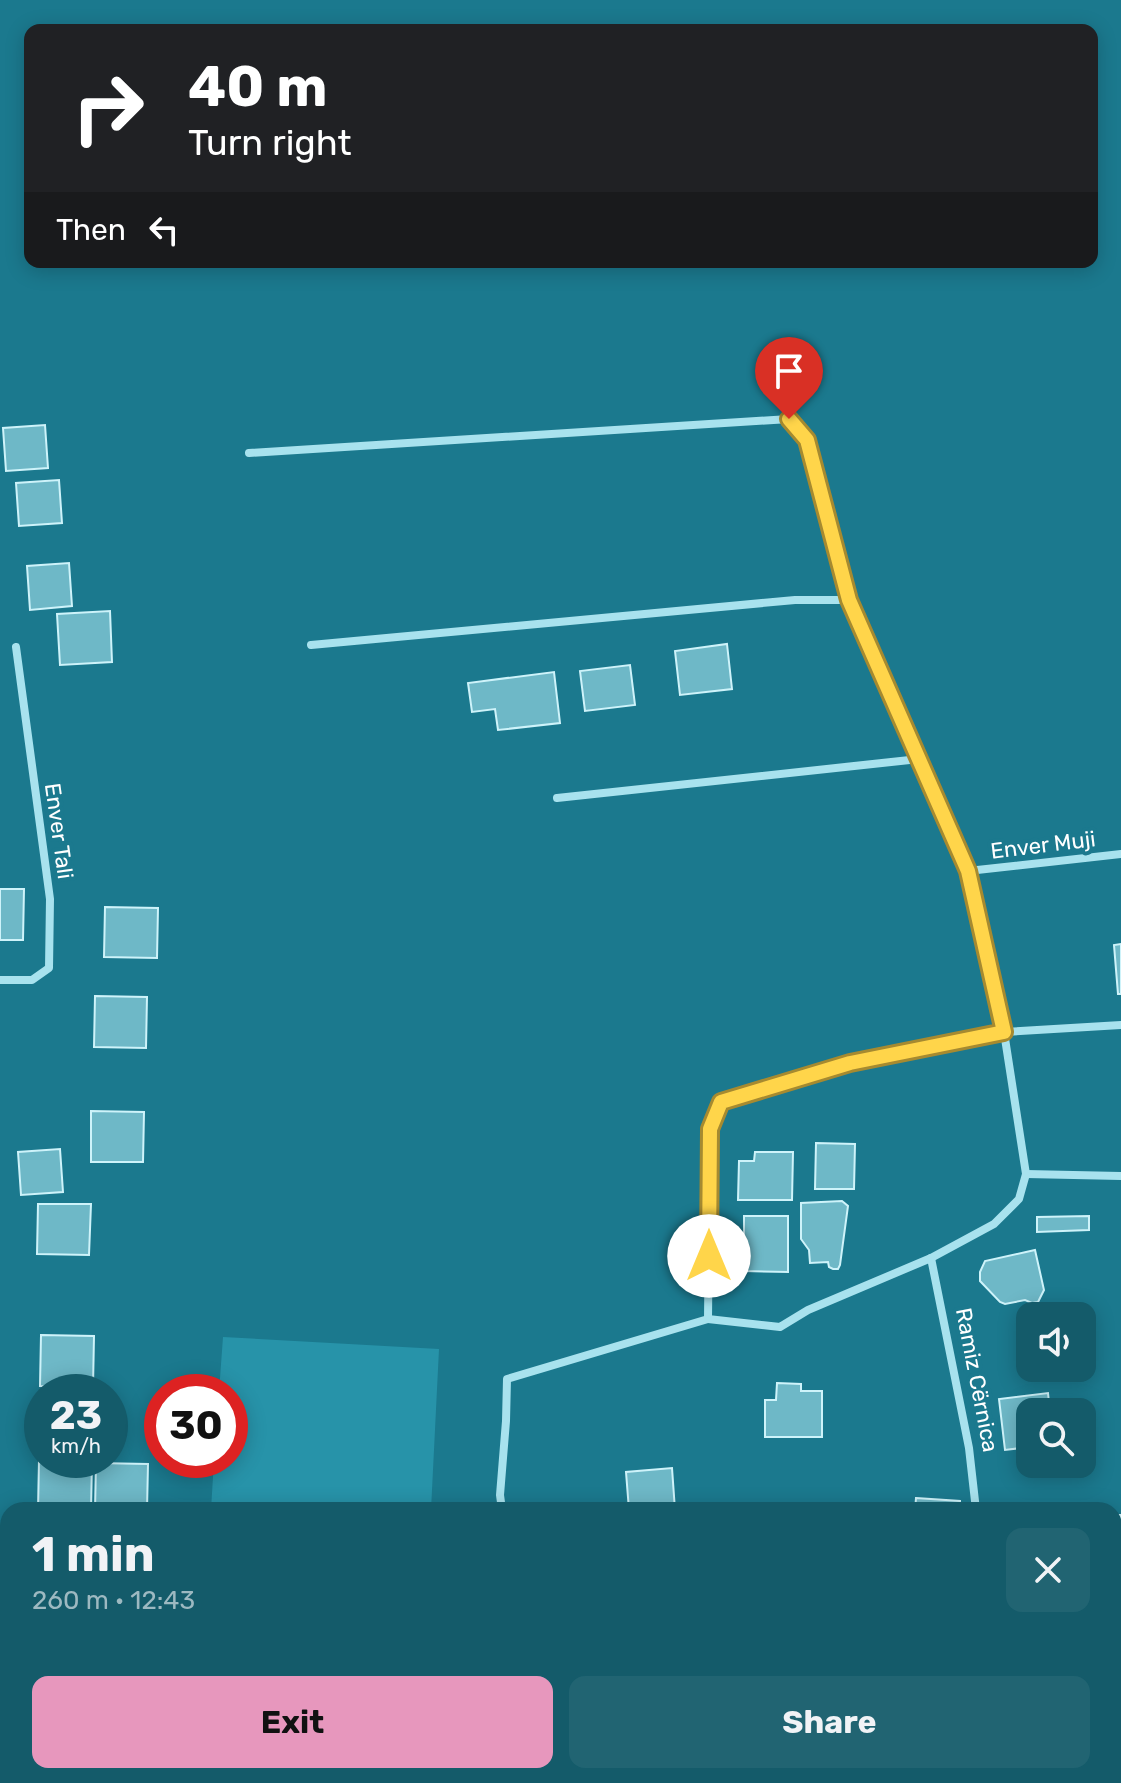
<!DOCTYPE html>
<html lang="en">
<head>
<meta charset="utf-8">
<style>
  :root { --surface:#145b6a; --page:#216472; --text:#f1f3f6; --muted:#9db9c1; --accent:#e797bd }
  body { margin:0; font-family:Rubik,sans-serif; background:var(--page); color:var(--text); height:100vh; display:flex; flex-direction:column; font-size:30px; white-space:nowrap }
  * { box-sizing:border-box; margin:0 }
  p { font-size:26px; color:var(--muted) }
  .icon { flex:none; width:44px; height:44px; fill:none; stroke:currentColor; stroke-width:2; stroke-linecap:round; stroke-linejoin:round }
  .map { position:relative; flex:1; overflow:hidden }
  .panel { position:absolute; left:0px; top:1502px; width:1122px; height:282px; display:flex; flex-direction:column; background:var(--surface); border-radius:24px 24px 0 0; box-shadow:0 4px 20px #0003 }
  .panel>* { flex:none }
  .top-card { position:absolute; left:24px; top:24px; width:1074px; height:244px; border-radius:16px; box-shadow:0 4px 20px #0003; background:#202124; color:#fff; overflow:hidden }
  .fabs { position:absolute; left:1016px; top:1302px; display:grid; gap:16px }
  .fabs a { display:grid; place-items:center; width:80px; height:80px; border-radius:16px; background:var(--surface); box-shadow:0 4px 20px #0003; font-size:40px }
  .speed { position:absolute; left:24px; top:1374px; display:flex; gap:16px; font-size:40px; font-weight:700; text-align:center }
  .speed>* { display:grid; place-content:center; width:104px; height:104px; border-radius:50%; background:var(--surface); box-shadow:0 4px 20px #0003; line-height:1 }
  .speed small { font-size:20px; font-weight:400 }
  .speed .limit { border:12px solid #d22; background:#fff; color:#111 }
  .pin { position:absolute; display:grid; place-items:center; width:68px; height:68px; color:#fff; margin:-82px -34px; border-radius:50% 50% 50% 0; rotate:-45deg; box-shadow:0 0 8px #0007 }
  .pin .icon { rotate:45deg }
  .me { position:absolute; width:88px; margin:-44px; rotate:0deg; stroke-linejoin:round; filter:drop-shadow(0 0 6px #0008) }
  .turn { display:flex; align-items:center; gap:28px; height:168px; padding:0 32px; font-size:36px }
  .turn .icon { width:104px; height:104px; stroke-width:2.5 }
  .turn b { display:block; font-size:56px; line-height:68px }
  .then { display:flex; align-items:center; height:76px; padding:0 32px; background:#0003; gap:16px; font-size:30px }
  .round { display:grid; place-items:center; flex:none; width:84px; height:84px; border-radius:16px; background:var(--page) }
  .head { display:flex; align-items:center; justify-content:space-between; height:136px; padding:0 32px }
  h1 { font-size:48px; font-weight:700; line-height:60px }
  .button { display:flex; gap:16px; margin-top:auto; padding:16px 32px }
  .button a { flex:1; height:92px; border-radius:16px; background:var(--accent); color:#111; font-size:32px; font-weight:700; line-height:92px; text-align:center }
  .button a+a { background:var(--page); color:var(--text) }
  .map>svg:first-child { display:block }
  .green { fill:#2793a9 }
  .building { fill:#6eb8c7; stroke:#cef3fa; stroke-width:2 }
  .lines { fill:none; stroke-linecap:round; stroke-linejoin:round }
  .street { stroke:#a8e2ee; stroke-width:8 }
  .secondary { stroke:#d5f3fa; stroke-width:16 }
  .route-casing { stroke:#a68a30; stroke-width:20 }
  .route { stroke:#ffd54a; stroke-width:14 }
  .labels { text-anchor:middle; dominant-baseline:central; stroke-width:8; stroke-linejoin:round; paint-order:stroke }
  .street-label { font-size:22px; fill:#fff; stroke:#1b798e }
</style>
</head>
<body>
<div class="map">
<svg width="1121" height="1783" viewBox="0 0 1121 1783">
  <rect width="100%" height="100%" fill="#1b798e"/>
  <path class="green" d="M223,1337l216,12 -8,161h-220l3,-50h16v-68h-11z"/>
  <g class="building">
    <path d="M45,425l3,43 -42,3 -3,-43z"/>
    <path d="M59,480l3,43 -43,3 -3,-43z"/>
    <path d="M69,563l3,43 -42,4 -3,-44z"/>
    <path d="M110,611l2,51 -52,3 -3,-51z"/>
    <path d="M727,644l5,45 -52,6 -5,-44z"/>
    <path d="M630,665l5,40 -50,6 -5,-40z"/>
    <path d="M554,672l6,51 -62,7 -3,-21 -23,3 -4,-29z"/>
    <path d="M0,889h24l-1,51h-23z"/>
    <path d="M105,907l53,1 -1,50 -53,-1z"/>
    <path d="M1121,944v50h-3l-4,-49z"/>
    <path d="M95,996l52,1 -1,51 -52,-1z"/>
    <path d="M91,1111l53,1 -1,50h-52z"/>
    <path d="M816,1143l39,1 -1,45h-39z"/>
    <path d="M60,1149l3,43 -42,3 -3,-43z"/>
    <path d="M755,1152h38l-1,48h-54l1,-39h15z"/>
    <path d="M842,1201l6,5 -8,59 -2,4h-5l-4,-2 -1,-5 -18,1 -1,-13 -8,-11v-36z"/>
    <path d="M38,1204h53l-2,51 -52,-1z"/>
    <path d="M744,1216h44v56l-44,-1z"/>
    <path d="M1089,1216v14l-52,2v-15z"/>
    <path d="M1035,1250l9,40 -6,12 -6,1 -7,-3 -20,4 -5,-2 -20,-21v-9l5,-11z"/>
    <path d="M41,1335l53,1 -1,51 -53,-1z"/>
    <path d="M777,1383l24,1v7h21v46h-57v-37h11z"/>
    <path d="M1048,1393l2,19h-20v43l-1,-8 -24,3 -6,-51z"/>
    <path d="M39,1460l53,1 -1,49h-53z"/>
    <path d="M96,1463l52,1 -1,46h-52z"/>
    <path d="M672,1468l3,42h-46l-3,-38z"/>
    <path d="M916,1498l44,3v7h6v2h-51z"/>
    <path d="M1020,1504l42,2v4h-43z"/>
    <rect x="1114" y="1515" width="7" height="48"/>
    <path d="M812,1776h40l-1,7h-40z"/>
    <path d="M1015,1776h28l20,3v4h-49z"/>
  </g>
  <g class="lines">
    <g class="street">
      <path d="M249,453l540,-34 18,21 42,160 119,271 36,161 22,142 -7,25 -25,25 -63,34 -123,52 -28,17 -72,-8"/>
      <path d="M311,645l484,-45h54"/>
      <path d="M557,798l362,-39"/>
      <path d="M968,871l153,-17"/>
      <path d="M0,980h32l17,-12 1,-69 -34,-252"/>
      <path d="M1026,1174l95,2"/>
      <path d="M931,1258l38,190 7,62"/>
      <path d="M502,1510l-2,-15 6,-74 1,-42 201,-60 2,-190 11,-27 129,-39 154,-31 117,-7"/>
    </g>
    <g class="secondary">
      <path d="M1114,1614h7"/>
      <path d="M302,1783l5,-7"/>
    </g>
  </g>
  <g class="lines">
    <defs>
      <path id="route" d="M709,1256l1,-127 11,-27 129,-39 154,-31 -36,-161 -119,-271 -42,-160 -18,-21"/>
    </defs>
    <use href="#route" class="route-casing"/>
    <use href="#route" class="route"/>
  </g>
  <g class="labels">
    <g class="street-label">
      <text transform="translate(59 831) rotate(82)">Enver Tali</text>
      <text transform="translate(1043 845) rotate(-7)">Enver Muji</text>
      <text transform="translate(977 1380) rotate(79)">Ramiz Cërnica</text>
    </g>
  </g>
</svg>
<div class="fabs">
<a><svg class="icon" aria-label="sound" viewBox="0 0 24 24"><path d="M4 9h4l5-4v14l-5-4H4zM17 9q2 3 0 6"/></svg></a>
<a><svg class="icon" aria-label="search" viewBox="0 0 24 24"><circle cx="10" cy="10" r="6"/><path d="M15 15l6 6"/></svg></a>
</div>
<div class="speed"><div>23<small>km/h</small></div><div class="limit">30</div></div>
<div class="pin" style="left:789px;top:419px;background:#d93025"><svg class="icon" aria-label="arrive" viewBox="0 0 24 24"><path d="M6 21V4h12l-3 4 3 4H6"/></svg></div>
<svg class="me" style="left:709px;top:1256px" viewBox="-20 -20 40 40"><circle r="19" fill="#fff"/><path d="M0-13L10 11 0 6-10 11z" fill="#ffd54a"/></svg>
<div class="top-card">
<div class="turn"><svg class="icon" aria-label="right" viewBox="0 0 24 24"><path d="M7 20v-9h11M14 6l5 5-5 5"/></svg><div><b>40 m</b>Turn right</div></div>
<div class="then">Then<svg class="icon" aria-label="left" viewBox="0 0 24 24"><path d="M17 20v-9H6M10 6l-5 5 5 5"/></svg></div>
</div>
<section class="panel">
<div class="head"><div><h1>1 min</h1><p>260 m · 12:43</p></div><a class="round"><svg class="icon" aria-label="close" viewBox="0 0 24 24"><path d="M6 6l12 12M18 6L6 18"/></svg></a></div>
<div class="button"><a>Exit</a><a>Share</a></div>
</section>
</div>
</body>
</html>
